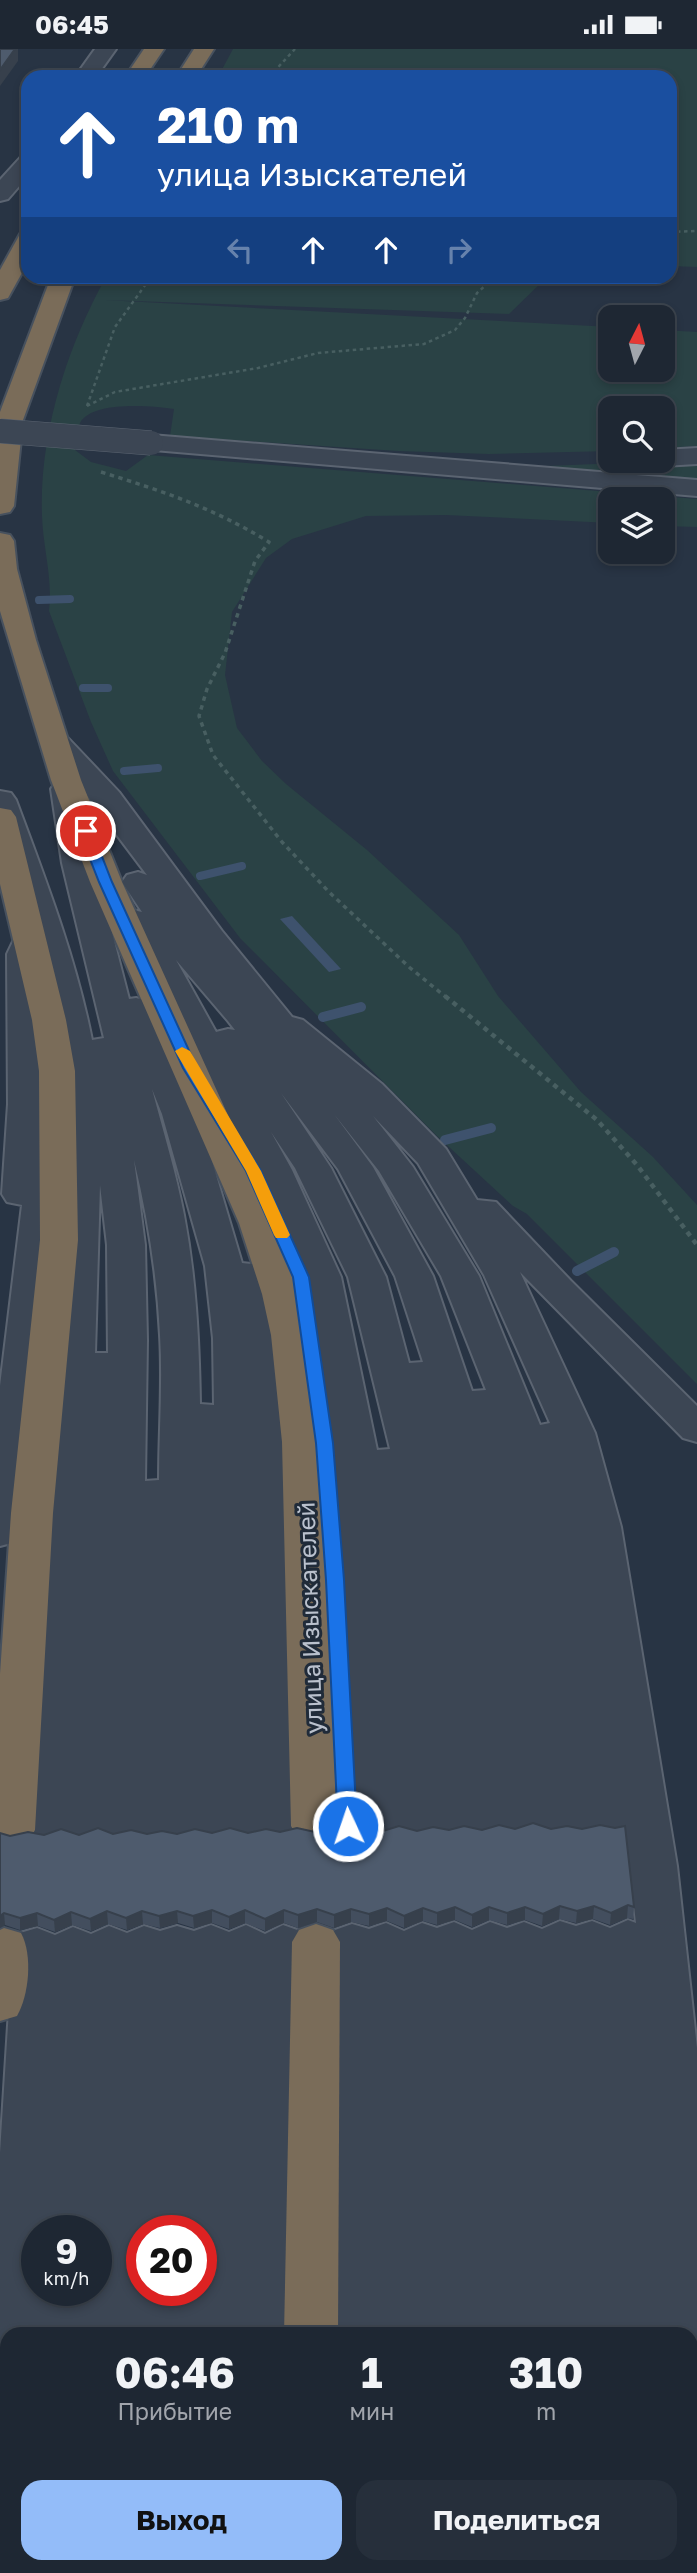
<!DOCTYPE html>
<html lang="ru">
<head>
<meta charset="utf-8">
<style>
  :root { --surface:#1e2733; --page:#262f3b; --text:#f1f3f6; --muted:#a1a5ac; --line:#3c444e; --accent:#93bcf9 }
  body { margin:0; font-family:"Golos Text",sans-serif; background:var(--page); color:var(--text); height:100vh; display:flex; flex-direction:column; font-size:26px; white-space:nowrap }
  * { box-sizing:border-box; margin:0 }
  p { font-size:23px; color:var(--muted) }
  .icon { flex:none; width:38px; height:38px; fill:none; stroke:currentColor; stroke-width:2; stroke-linecap:round; stroke-linejoin:round }
  .map { position:relative; flex:1; overflow:hidden }
  .drawer { position:absolute; left:0px; top:2278px; width:698px; height:247px; display:flex; flex-direction:column; background:var(--surface); border-radius:21px 21px 0 0; box-shadow:0 4px 10px #0003,0 0 0 2px var(--line) }
  .drawer>* { flex:none }
  .guide { position:absolute; left:21px; top:21px; width:656px; height:214px; border-radius:21px; box-shadow:0 4px 10px #0003,0 0 0 2px var(--line); background:#1a4fa0; color:#fff; overflow:hidden }
  .needle { width:46px; rotate:6deg }
  .fabs { position:absolute; left:598px; top:256px; display:grid; gap:14px }
  .fabs a { display:grid; place-items:center; width:77px; height:77px; border-radius:14px; background:var(--surface); box-shadow:0 4px 10px #0003,0 0 0 2px var(--line); font-size:35px }
  .speed { position:absolute; left:21px; top:2166px; display:flex; gap:14px; font-size:35px; font-weight:700; text-align:center }
  .speed>* { display:grid; place-content:center; width:91px; height:91px; border-radius:50%; background:var(--surface); box-shadow:0 4px 10px #0003,0 0 0 2px var(--line); line-height:1 }
  .speed small { font-size:18px; font-weight:400 }
  .speed .limit { border:10px solid #d22; background:#fff; color:#111 }
  .pin { position:absolute; display:grid; place-items:center; width:60px; height:60px; color:#fff; margin:-30px; border:4px solid #fff; border-radius:50%; box-shadow:0 2px 7px #0007 }
  .me { position:absolute; width:77px; margin:-38px; rotate:357deg; stroke-linejoin:round; filter:drop-shadow(0 0 5px #0008) }
  .turn { display:flex; align-items:center; gap:24px; height:147px; padding:0 21px; font-size:32px }
  .turn .icon { width:91px; height:91px; stroke-width:2.5 }
  .turn b { display:block; font-size:49px; line-height:60px }
  .lanes { display:flex; align-items:center; height:66px; padding:0 21px; background:#0003; justify-content:center; gap:35px; direction:ltr }
  .lanes .off { opacity:.35 }
  .eta { display:flex; justify-content:space-evenly; align-items:center; height:119px; text-align:center }
  .eta b { font-size:42px; font-weight:700; line-height:49px }
  .cta { display:flex; gap:14px; margin-top:auto; padding:14px 21px }
  .cta a { flex:1; height:80px; border-radius:21px; background:var(--accent); color:#111; font-size:28px; font-weight:700; line-height:80px; text-align:center }
  .cta a+a { background:var(--page); color:var(--text) }
  .status { display:flex; justify-content:space-between; align-items:center; height:49px; padding:0 35px; background:var(--surface); direction:ltr }
  .status svg { height:19px; fill:currentColor }
  .map>svg:first-child { display:block }
  .green { fill:#2a4245 }
  .water { fill:#3e526d }
  .lines { fill:none; stroke-linecap:round; stroke-linejoin:round }
  .stream-far1 { stroke:#3e526d; stroke-width:8 }
  .stream { stroke:#3e526d; stroke-width:10 }
  .minor-casing { stroke:#5b6471; stroke-width:4 }
  .highway-casing { stroke:#47515e; stroke-width:4 }
  .path-far2 { stroke:#485f61; stroke-width:2.5; stroke-dasharray:3.5 3.5; stroke-linecap:butt }
  .path-far1 { stroke:#485f61; stroke-width:3.5; stroke-dasharray:4.5 4.5; stroke-linecap:butt }
  .path { stroke:#485f61; stroke-width:4.5; stroke-dasharray:5 5; stroke-linecap:butt }
  .minor { fill:#3c4654; fill-rule:evenodd }
  .highway { fill:#7a6c59; fill-rule:evenodd }
  .minor-bridge-casing { stroke:#5b6471; stroke-width:25; stroke-linecap:butt }
  .minor-bridge { stroke:#3c4654; stroke-width:24 }
  .wall { fill:#434e5e }
  .shaded-wall { fill:#37404c }
  .building { fill:#4e5b6d; stroke:#37404c; stroke-width:2 }
  .route { fill:#1a73e8; stroke:#114b97; stroke-width:2 }
  .slow { fill:#f59e0b }
  .labels { text-anchor:middle; dominant-baseline:central; stroke-width:6; stroke-linejoin:round; paint-order:stroke }
  .street-label { font-size:24px; fill:#bac1cd; stroke:#202b39 }
</style>
</head>
<body>
<div class="status"><b>06:45</b><svg viewBox="0 0 49 12"><path d="M0 12V9h3v3zM5 12V6h3v6zM10 12V3h3v9zM15 12V0h3v12zM26 1h20v11H26zM47 4h2v5h-2z"/></svg></div>
<div class="map">
<svg width="697" height="2524" viewBox="0 0 697 2524">
  <rect width="100%" height="100%" fill="#283444"/>
  <g class="green">
    <path d="M233,0h464v218l-27,-1v-189h-452z"/>
    <path d="M106,228h441l-38,37 -405,-14 507,27v42h52v-39l34,2v114l-34,2v-40h-52v43l-122,3 -91,-3 -228,-15 4,-27c-20,-3 -82,-9 -94,14 -3,8 -4,19 -5,27l16,12 35,9 22,-16 549,44v28l-34,-1v-27h-52v24l-165,-8 -80,1 -74,23 -26,19 -34,54 -7,63 12,53 25,33 24,23 81,66 92,85 39,61 83,96 72,65 44,48v179l-170,-170 -14,-8 -77,-71 -196,-197 -127,-167 -22,-49 -42,-111c4,-32 -6,-63 -7,-95 -3,-82 25,-169 64,-239z"/>
    <path d="M697,411v24l-202,-16z"/>
  </g>
  <path class="water" d="M292,867l49,53 -12,3 -49,-53z"/>
  <g class="lines">
    <g class="stream-far1">
      <path d="M39,551l31,-1"/>
      <path d="M83,639h25"/>
      <path d="M124,722l34,-3"/>
      <path d="M200,827l42,-10"/>
    </g>
    <g class="stream">
      <path d="M323,968l38,-10"/>
      <path d="M445,1091l46,-12"/>
      <path d="M577,1222l37,-19"/>
    </g>
    <defs>
      <g id="minor">
        <path d="M95,0h21l-20,28h-21z"/>
        <path d="M28,107v20l-20,23 -8,2v-21l20,-22z"/>
        <path d="M151,386l546,45v16l-555,-47 -4,-6 4,-6z"/>
        <path d="M697,399v16l-34,2 -12,-6h12v-10z"/>
        <path d="M55,684l11,3 53,56 103,139 70,86 11,3 79,64 64,65 31,51 19,2 75,79 126,125v36l-14,-4 -163,-166 75,161 26,94 56,339 20,182v307l-6,2v-22h-366l3,-393 7,-12 17,-6 17,5 17,-6 18,8 18,-8 15,5 17,-6 18,8 18,-8 17,6 17,-6 18,7 18,-8 16,5 16,-5 18,7 18,-8 8,3 -10,-88 -11,3 -16,-4 -17,5 -16,-4 -16,4 -18,-7 -17,7 -17,-5 -17,6 -17,-5 -16,5 -15,-4 -17,5 -17,-6 -17,6 -17,-5 -17,6 -16,-4 -7,-12 -20,-383 -16,-114 5,-8 17,-3 -8,-41 -47,-107 -119,-221 -20,-29 4,-7 12,-3 9,2 -20,-30 5,-7 11,-3 9,3 -64,-85 11,73 35,136 7,-1 12,3 5,7 45,106 44,149 19,2 6,8 12,63 25,490 -7,12 -16,4 -15,-4 -17,5 -16,-4 -3,-4 -2,4 -16,4 -17,-5 -17,6 -15,-4 -15,4 -16,-5 -17,5 -18,-7 -2,4 -16,4 -17,-7 -18,7 -16,-4 -7,-12 36,-488 7,-154v-107l-14,-81 -9,-29 1,180 16,2 5,8 -16,165 -26,207 -6,10 -15,4v-160l22,-181 -15,-3 -5,-8 6,-90 -1,-150 11,-23 10,-2 -28,-86v-52l11,2 5,7c29,78 60,158 76,240l12,-2 -42,-175 -11,-74 5,-7 11,-2 8,2 -35,-40 4,-6zM176,911l52,61 7,9 -7,-1 -12,3zM152,1040l10,25 43,152 8,72 1,67 -14,-1c-1,-64 -4,-126 -16,-189 -8,-42 -21,-84 -32,-126zM281,1044l57,76 57,107 28,86 -14,1 -23,-86 -55,-109zM334,1065l45,57 62,105 45,114 -14,1 -39,-115 -60,-109zM373,1067l45,47 66,112 66,148 -10,2 -61,-149 -66,-109zM271,1083l24,36 53,109 42,172 -13,1 -36,-173 -49,-107zM134,1111c14,58 23,115 26,175 3,48 -1,97 -1,145l-14,1 2,-141 -2,-95zM100,1136l7,60 1,108h-13z"/>
        <path d="M211,1876l18,7 17,-7 19,9 18,-9 17,6 7,12 -13,392h-287v19l-7,-2v-199l13,-207 7,-13 17,-5 18,7 18,-8 18,7 18,-8 18,7 17,-7 16,5 17,-5 17,5zM37,2182h59v20l6,-2 -2,24 -4,-1v19h-59zM142,2182h59v20l6,-2 -1,24 -5,-2v20h-59z"/>
        <path d="M7,2414v104h278v6h-285v-107z"/>
        <path d="M691,2507l5,11 -1,6h-388v-6h384z"/>
      </g>
      <g id="highway">
        <path d="M144,0h20l-19,28h-20z"/>
        <path d="M194,0h20l-18,28h-20z"/>
        <path d="M28,183v30l-20,36 -8,2v-30l20,-36z"/>
        <path d="M51,228h24l-52,143 -9,86 -4,6 -10,2v-102z"/>
        <path d="M0,484l10,2 4,6 3,28 19,71 45,140 41,102 155,341 23,71 9,41 13,107 15,384 -7,12 -16,4 -16,-4 -7,-12 -9,-384 -11,-107 -9,-41 -23,-71 -149,-341 -39,-102 -51,-169z"/>
        <path d="M0,759l11,2 5,7 50,203 9,51 3,169 -25,273 -18,317 -7,12 -16,4 -12,-3v-169l11,-161 29,-273 -1,-169 -7,-51 -32,-136z"/>
        <path d="M316,1875l17,6 7,12 -2,393h-54l8,-393 7,-12z"/>
        <path d="M4,1879l17,5c12,22 8,62 -4,83l-17,5v-91z"/>
        <path d="M269,2518h56l-1,6h-56z"/>
      </g>
    </defs>
    <use href="#minor" class="minor-casing"/>
    <use href="#highway" class="highway-casing"/>
    <g class="path-far2">
      <path d="M269,28l26,-28"/>
      <path d="M670,183l27,-1"/>
      <path d="M87,357l28,-14 143,-24 60,-15 106,-9 31,-14 10,-12 12,-25 18,-16"/>
      <path d="M87,357l28,-79 36,-50"/>
    </g>
    <path class="path-far1" d="M101,423c64,20 110,35 168,70l-14,19 -30,92 -18,36 -8,27 14,39 69,87 47,50 80,75 38,31"/>
    <path class="path" d="M445,947l152,124 40,45 60,80"/>
    <use href="#minor" class="minor"/>
    <use href="#highway" class="highway"/>
    <defs>
      <path id="minor-bridge" d="M0,382l151,12"/>
    </defs>
    <use href="#minor-bridge" class="minor-bridge-casing"/>
    <use href="#minor-bridge" class="minor-bridge"/>
  </g>
  <path class="wall" d="M280,1783l354,75 -1,12 -6,-1 -17,7 -17,-6 -17,4 -17,-4 -17,7 -17,-6 -18,5 -18,-5 -17,7 -17,-7 -18,5 -14,-4 -19,7 -17,-7 -18,5 -18,-4 -17,6 -17,-6 -19,6 -14,-5 -19,8 -20,-8 -16,6 -17,-6 -18,5 -16,-5 -18,5 -17,-4 -16,6 -19,-6 -17,7 -19,-6 -17,7 -17,-6 -18,4 -15,-5 -5,3 10,-92z"/>
  <g class="shaded-wall">
    <path d="M15,0h3v12l-18,25v-16z"/>
    <path d="M628,1856l-1,13 -17,7 1,-12z"/>
    <path d="M560,1857l-1,13 -17,7 1,-12z"/>
    <path d="M594,1857l-1,13 -17,4 1,-12z"/>
    <path d="M455,1858v13l-18,5v-12z"/>
    <path d="M489,1858v13l-17,7v-12z"/>
    <path d="M525,1858v13l-18,5v-12z"/>
    <path d="M387,1859v13l-18,5v-12z"/>
    <path d="M423,1859v13l-19,7v-12z"/>
    <path d="M317,1860v13l-19,6v-13z"/>
    <path d="M351,1860v13l-17,6v-13z"/>
    <path d="M212,1861v13l-18,5 -1,-12z"/>
    <path d="M245,1861v13l-16,6v-12z"/>
    <path d="M284,1861v13l-19,8v-12z"/>
    <path d="M107,1862l1,13 -17,7 -1,-12z"/>
    <path d="M142,1862l1,13 -16,6 -1,-12z"/>
    <path d="M177,1862l1,12 -18,5 -1,-12z"/>
    <path d="M71,1863l1,13 -17,7 -1,-12z"/>
    <path d="M4,1864l1,12 -5,3v-12z"/>
    <path d="M37,1864l1,13 -18,4v-12z"/>
  </g>
  <g class="building">
    <path d="M0,0h15l-15,21z"/>
    <path d="M533,1774l18,6 16,-3 15,3 18,-4 15,3 10,-2 9,81 -6,-2 -17,8 -17,-7 -17,5 -17,-5 -17,8 -18,-7 -18,6 -18,-6 -17,8 -17,-8 -18,6 -14,-5 -19,8 -17,-8 -18,6 -18,-5 -17,6 -17,-6 -19,6 -14,-5 -19,9 -20,-9 -16,7 -17,-7 -19,6 -16,-5 -18,5 -17,-5 -16,7 -19,-7 -17,8 -19,-7 -17,8 -17,-7 -17,5 -16,-5 -4,3v-83l10,3 18,-4 16,3 17,-6 18,6 19,-7 15,6 18,-4 16,4 15,-3 15,3 18,-5 17,4 18,-5 18,5 18,-4 14,3 17,-4 18,4 16,-4 18,4 16,-5 18,4 16,-5 18,5 16,-4 16,3 15,-4 18,4 17,-5 16,4z"/>
  </g>
  <path class="route" d="M86,778l6,4 20,51 85,186 64,103 48,106 24,166 11,137 13,246 -3,4h-13l-3,-4 -12,-246 -10,-137 -23,-166 -47,-106 -63,-103 -84,-186 -20,-51z"/>
  <path class="slow" d="M182,998l8,4 71,120 29,64 -3,3h-11l-2,-3 -28,-64 -71,-120z"/>
  <g class="labels">
    <g class="street-label">
      <text transform="translate(309 1569) rotate(-92)">улица Изыскателей</text>
    </g>
  </g>
</svg>
<div class="fabs">
<a><svg class="needle" viewBox="-14 -14 28 28"><path d="M0-13l5 13h-10z" fill="#e53935"/><path d="M0 13l5-13h-10z" fill="#a1a5ac"/></svg></a>
<a><svg class="icon" aria-label="search" viewBox="0 0 24 24"><circle cx="10" cy="10" r="6"/><path d="M15 15l6 6"/></svg></a>
<a><svg class="icon" aria-label="layers" viewBox="0 0 24 24"><path d="M12 4l9 5-9 5-9-5zM3 14l9 5 9-5"/></svg></a>
</div>
<div class="speed"><div>9<small>km/h</small></div><div class="limit">20</div></div>
<div class="pin" style="left:86px;top:782px;background:#d93025"><svg class="icon" aria-label="arrive" viewBox="0 0 24 24"><path d="M6 21V4h12l-3 4 3 4H6"/></svg></div>
<svg class="me" style="left:348px;top:1777px" viewBox="-20 -20 40 40"><circle r="17" fill="#1a73e8" stroke="#fff" stroke-width="3"/><path d="M0-11L8 9 0 5-8 9z" fill="#fff"/></svg>
<div class="guide">
<div class="turn"><svg class="icon" aria-label="ahead" viewBox="0 0 24 24"><path d="M12 20V5M6 11l6-6 6 6"/></svg><div><b>210 m</b>улица Изыскателей</div></div>
<div class="lanes"><svg class="icon off" aria-label="left" viewBox="0 0 24 24"><path d="M17 20v-9H6M10 6l-5 5 5 5"/></svg><svg class="icon" aria-label="ahead" viewBox="0 0 24 24"><path d="M12 20V5M6 11l6-6 6 6"/></svg><svg class="icon" aria-label="ahead" viewBox="0 0 24 24"><path d="M12 20V5M6 11l6-6 6 6"/></svg><svg class="icon off" aria-label="right" viewBox="0 0 24 24"><path d="M7 20v-9h11M14 6l5 5-5 5"/></svg></div>
</div>
<section class="drawer">
<div class="eta">
<div><b>06:46</b><p>Прибытие</p></div>
<div><b>1</b><p>мин</p></div>
<div><b>310</b><p>m</p></div>
</div>
<div class="cta"><a>Выход</a><a>Поделиться</a></div>
</section>
</div>
</body>
</html>
